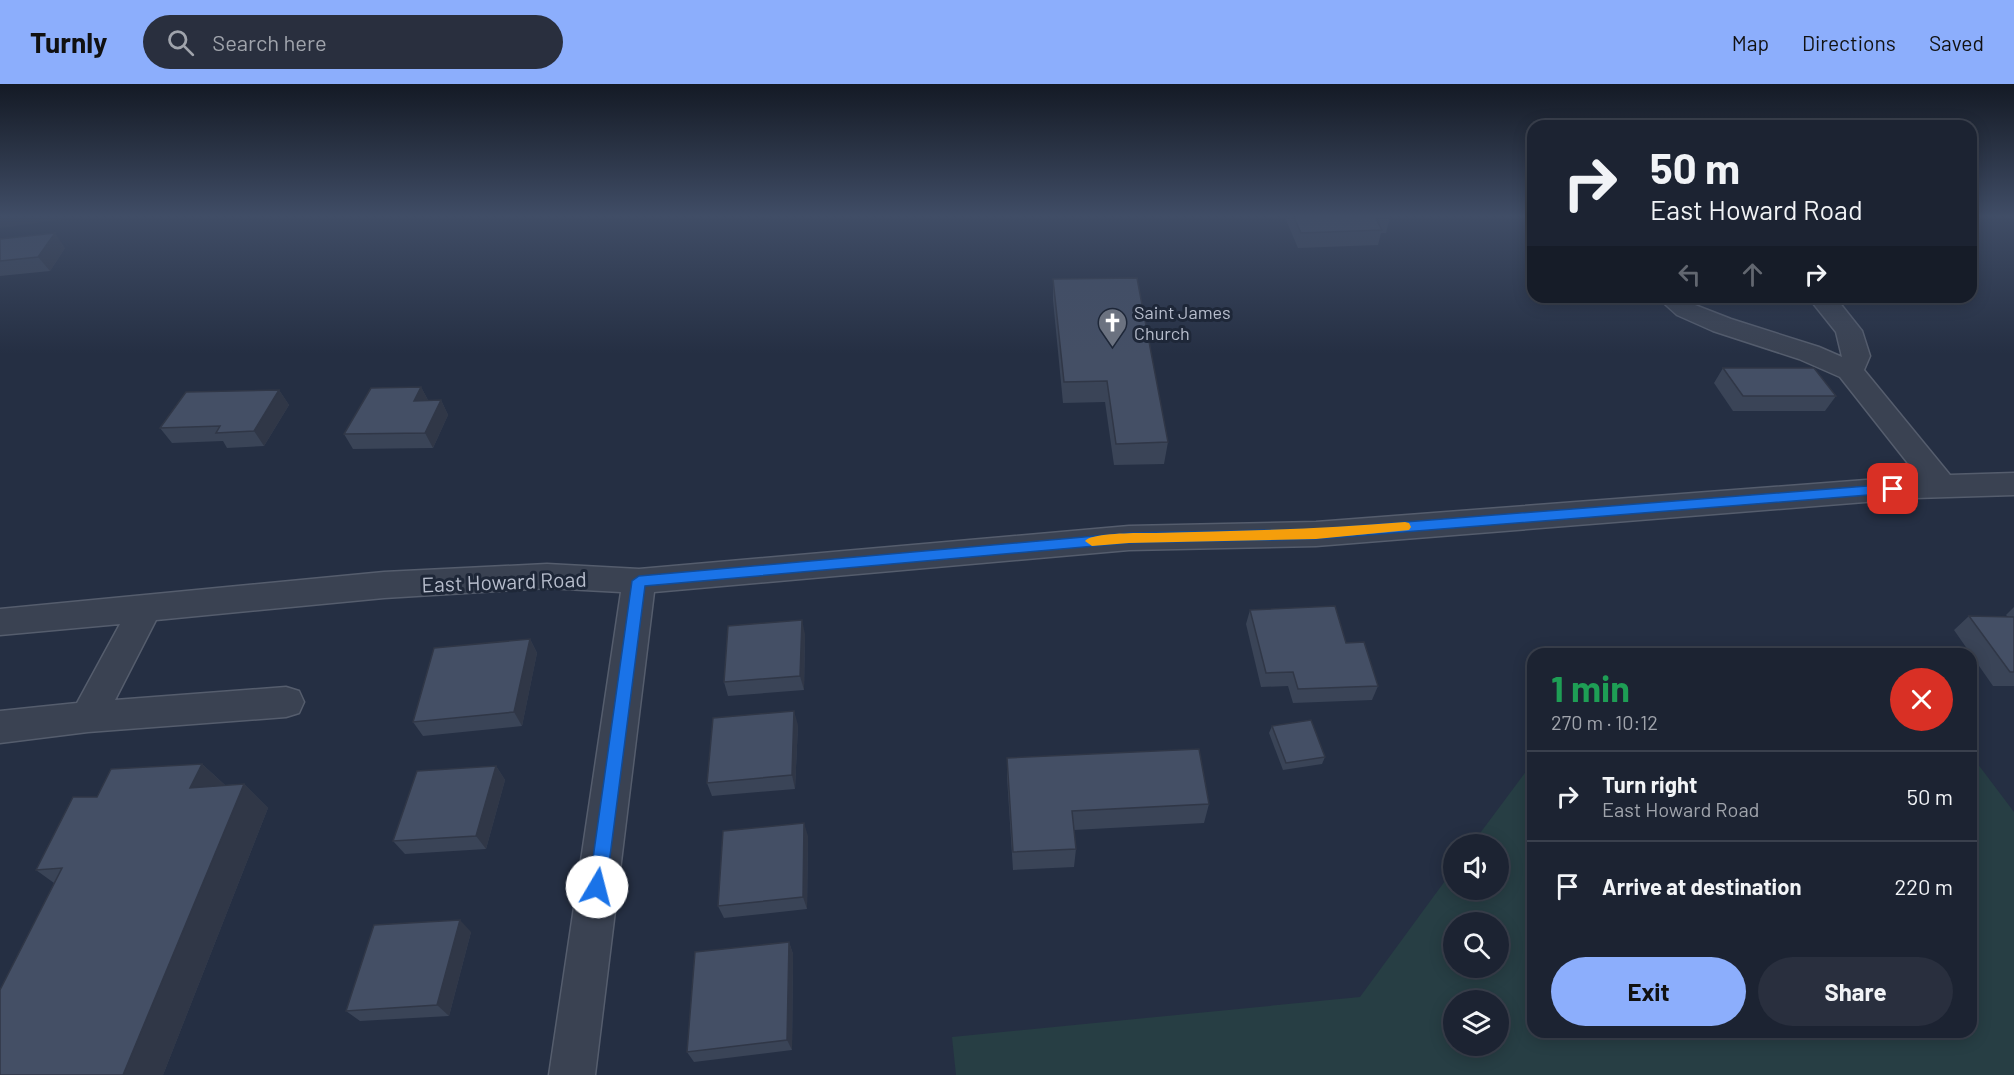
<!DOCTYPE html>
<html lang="en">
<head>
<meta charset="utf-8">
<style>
  :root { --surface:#1c2332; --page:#292f3e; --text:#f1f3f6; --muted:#a0a4ac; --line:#3a404d; --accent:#8caefc }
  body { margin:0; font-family:Barlow,sans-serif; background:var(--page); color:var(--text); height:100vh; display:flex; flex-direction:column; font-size:22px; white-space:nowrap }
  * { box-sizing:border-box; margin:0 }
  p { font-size:20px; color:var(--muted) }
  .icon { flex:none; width:33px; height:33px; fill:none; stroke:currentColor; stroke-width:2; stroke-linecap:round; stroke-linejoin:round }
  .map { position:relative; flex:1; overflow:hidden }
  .drawer { position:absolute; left:1527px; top:564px; width:450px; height:390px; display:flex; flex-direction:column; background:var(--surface); border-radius:18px; box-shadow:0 3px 15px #0003,0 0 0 2px var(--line) }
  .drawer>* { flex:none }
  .hud { position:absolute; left:1527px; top:36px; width:450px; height:183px; border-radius:18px; box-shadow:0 3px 15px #0003,0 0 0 2px var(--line); background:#1c2332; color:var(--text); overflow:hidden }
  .controls { position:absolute; left:1443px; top:750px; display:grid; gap:12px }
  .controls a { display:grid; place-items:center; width:66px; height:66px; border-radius:50%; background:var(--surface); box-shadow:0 3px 15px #0003,0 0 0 2px var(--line); font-size:30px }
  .pin { position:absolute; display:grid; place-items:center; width:51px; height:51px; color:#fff; margin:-26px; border-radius:12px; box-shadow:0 3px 9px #0006 }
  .me { position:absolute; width:66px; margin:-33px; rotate:8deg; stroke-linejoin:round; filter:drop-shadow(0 0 4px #0008) }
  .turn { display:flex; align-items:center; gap:21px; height:126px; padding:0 24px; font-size:27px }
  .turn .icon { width:78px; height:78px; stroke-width:2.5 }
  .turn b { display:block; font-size:42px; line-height:51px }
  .lanes { display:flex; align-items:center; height:57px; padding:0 24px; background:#0003; justify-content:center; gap:30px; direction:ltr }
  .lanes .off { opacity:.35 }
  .round { display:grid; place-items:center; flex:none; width:63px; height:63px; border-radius:32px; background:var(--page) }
  .overview { display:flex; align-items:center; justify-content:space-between; height:102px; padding:0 24px }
  h1 { font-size:36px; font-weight:700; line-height:45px; color:#1e9e55 }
  .action { display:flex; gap:12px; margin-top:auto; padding:12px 24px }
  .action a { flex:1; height:69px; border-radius:36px; background:var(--accent); color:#111; font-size:24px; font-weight:700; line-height:69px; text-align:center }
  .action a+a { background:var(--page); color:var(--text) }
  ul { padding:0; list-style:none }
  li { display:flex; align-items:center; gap:18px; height:90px; padding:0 24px; border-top:2px solid var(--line) }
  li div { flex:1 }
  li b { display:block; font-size:22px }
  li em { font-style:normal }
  header { display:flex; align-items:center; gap:36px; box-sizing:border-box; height:84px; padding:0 30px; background:var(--accent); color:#111 }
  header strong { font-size:28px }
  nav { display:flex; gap:33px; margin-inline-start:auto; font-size:21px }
  .search { width:420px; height:54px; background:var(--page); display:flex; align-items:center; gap:15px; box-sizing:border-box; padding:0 21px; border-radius:33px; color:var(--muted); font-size:22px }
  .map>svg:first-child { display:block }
  .green { fill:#273e44; fill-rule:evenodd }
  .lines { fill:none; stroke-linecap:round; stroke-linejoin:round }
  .minor-casing { stroke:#555d6d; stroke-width:3 }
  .minor { fill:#3a4252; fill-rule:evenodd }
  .wall { fill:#3a4457 }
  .shaded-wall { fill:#303747 }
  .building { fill:#444f65; stroke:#303747; stroke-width:1.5 }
  .route { fill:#1a73e8; stroke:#114b97; stroke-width:1.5 }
  .slow { fill:#f59e0b }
  .labels { text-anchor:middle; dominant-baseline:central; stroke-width:6; stroke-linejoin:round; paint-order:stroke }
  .far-poi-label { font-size:18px; fill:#b7bdcc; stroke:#1e2738; text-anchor:start }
  .street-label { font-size:21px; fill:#b7bdcc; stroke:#1e2738 }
</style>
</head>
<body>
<header>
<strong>Turnly</strong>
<div class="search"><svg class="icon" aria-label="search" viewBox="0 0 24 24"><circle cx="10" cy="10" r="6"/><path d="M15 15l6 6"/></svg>Search here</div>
<nav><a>Map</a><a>Directions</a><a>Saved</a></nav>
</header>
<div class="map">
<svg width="2014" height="991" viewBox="0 0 2014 991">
  <rect width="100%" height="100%" fill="#252f43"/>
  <path class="green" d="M1971,671l43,57v263h-1058l-4,-38 408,-40 93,-127 1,20h44v-46h-26l61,-82v270h438zM1454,838h44v46h-44zM1454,916h44v46h-44z"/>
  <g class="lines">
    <defs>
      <path id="minor" d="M1657,213h29l9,8 36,14 88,28 23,10 -6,-25 -28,-35h27l27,34 8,25 -6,14 86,105 64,-2v22l-99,3 -599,48 -187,4 -475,42 -59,483h-46l72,-483 -74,-4 -163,10 -228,22 -41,80 171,-13 13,4 5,11 -5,11 -13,4 -198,15 -88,11v-32l77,-8 43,-79 -120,11v-26l384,-37 163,-8 92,5 490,-43 187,-4 602,-46 -78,-99 -41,-18 -86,-28 -36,-16z"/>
    </defs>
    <use href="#minor" class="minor-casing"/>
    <use href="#minor" class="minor"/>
  </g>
  <g class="wall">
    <path d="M1284,131h104l2,3 -4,15h-5l-3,12 -80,3z"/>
    <path d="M0,155l65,9 -15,23 -50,5z"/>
    <path d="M1053,195l115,163 -4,22 -50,1 -9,-63 -42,1 -10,-103z"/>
    <path d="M1850,213h36l-25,7z"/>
    <path d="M1723,284l113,28 -11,15h-92l-19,-28z"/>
    <path d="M421,303l7,13h13l7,15 -15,33 -80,1 -9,-15z"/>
    <path d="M279,306l10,15 -25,41 -37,2 -4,-7 -51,2 -12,-15z"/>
    <path d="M2014,523v79h-21l-39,-56 15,-14 39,1 -2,-2z"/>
    <path d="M1250,526l96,33 32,43 -6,14 -79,3 -5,-17 -27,1 -15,-63z"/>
    <path d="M805,550l-1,56 -76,6 -4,-14z"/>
    <path d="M530,555l7,14 -15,73 -99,10 -10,-14z"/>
    <path d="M798,641l-3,64 -83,7 -5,-13z"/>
    <path d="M1272,642l53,31 -3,7 -39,6 -14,-37z"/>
    <path d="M1007,674l202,46 -5,19 -130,7 2,19 -2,18 -61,3 -6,-93z"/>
    <path d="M202,680l23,21 19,-1 24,24 -105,267h-163l54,-192 -18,-13 61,-73z"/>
    <path d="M496,682l9,14 -19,69 -81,5 -12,-13z"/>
    <path d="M808,752l-1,73 -83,9 -6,-12z"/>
    <path d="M471,848l-22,84 -89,5 -14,-10z"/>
    <path d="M789,858l4,12 -1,96 -98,12 -7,-10z"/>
  </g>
  <g class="shaded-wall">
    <path d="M0,131h67l-2,4 -65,9z"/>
    <path d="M55,149l10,15 -15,23 -12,-14z"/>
    <path d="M1866,213h20l-25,7z"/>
    <path d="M421,303l8,15 -15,-1z"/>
    <path d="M279,306l10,15 -25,41 -10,-15z"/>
    <path d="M441,316l7,15 -15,33 -8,-15z"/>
    <path d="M802,536l3,14 -1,56 -4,-14z"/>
    <path d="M530,555l7,14 -15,73 -8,-14z"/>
    <path d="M794,627l4,14 -3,64 -3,-14z"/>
    <path d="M202,680l25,23 -37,1z"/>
    <path d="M496,682l9,14 -19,69 -10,-13z"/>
    <path d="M244,700l24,24 -105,267h-40z"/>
    <path d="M804,739l4,13 -1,73 -4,-12z"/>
    <path d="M460,836l11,12 -22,84 -12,-11z"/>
    <path d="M789,858l4,12 -1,96 -5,-10z"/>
  </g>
  <g class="building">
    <path d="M1293,131h95l2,3 -14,1 6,11 -81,3z"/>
    <path d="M55,149l-17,24 -38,4v-22z"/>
    <path d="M1137,194l31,164 -52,2 -9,-63 -43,1 -11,-103z"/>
    <path d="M1723,284h91l22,28h-93z"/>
    <path d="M421,303l-7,14 27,-1 -16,33 -81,1 27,-46z"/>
    <path d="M279,306l-25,41 -38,2 4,-7 -60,2 26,-36z"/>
    <path d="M1335,522l11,37 18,-1 14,44 -80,3 -5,-17 -27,1 -16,-63z"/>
    <path d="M1969,532l45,1v55h-4z"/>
    <path d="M802,536l-2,56 -76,6 4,-56z"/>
    <path d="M530,555l-16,73 -101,10 21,-74z"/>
    <path d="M794,627l-2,64 -85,8 6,-65z"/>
    <path d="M1311,636l14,37 -39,6 -14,-37z"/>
    <path d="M1199,665l10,55 -137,7 4,38 -63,3 -6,-94z"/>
    <path d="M202,680l-12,24 54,-4 -121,291h-123v-85l62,-122 -26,2 37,-73h24l14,-28z"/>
    <path d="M496,682l-20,70 -83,5 24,-70z"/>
    <path d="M804,739l-1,74 -85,9 5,-75z"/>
    <path d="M460,836l-23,85 -91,6 28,-86z"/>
    <path d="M789,858l-2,98 -100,12 8,-100z"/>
  </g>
  <linearGradient id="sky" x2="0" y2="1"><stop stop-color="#141a25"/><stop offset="0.49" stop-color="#404d66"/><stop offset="1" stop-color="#404d66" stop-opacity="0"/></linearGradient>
  <rect width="2014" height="270" fill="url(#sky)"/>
  <path class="route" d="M1893,400l6,5 -6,4 -577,46 -187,4 -484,43 -39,301 -3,5 -6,3 -6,-3 -2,-5 43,-306 7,-5 490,-43 187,-4z"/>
  <path class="slow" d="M1405,438l4,1 2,4 -2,3 -93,9 -187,4 -37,3 -7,-5c7,-9 58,-8 71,-8 83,-2 166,-4 249,-11z"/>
  <defs>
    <symbol id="church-pin" viewBox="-11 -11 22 30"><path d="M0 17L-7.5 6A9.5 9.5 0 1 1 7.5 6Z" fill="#6b7280" stroke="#1e2738"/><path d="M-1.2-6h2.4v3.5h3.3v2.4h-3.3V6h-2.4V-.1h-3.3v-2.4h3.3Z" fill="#fff"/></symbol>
  </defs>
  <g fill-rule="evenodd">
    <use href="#church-pin" x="1096" y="222" width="33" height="45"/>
  </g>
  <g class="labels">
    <g class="far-poi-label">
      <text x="1134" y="228">Saint James<tspan x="1134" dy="21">Church</tspan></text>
    </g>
    <g class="street-label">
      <text transform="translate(504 497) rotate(-2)">East Howard Road</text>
    </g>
  </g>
</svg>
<div class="controls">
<a><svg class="icon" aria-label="sound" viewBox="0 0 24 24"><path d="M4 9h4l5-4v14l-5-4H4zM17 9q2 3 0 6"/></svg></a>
<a><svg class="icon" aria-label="search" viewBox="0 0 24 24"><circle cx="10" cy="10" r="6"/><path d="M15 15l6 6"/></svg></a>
<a><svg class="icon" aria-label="layers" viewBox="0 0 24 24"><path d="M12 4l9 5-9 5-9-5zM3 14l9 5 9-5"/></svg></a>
</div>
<div class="pin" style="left:1893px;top:405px;background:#d93025"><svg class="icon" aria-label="arrive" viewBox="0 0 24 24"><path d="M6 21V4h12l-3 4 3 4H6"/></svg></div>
<svg class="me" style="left:597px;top:803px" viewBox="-20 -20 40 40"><circle r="19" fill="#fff"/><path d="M0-13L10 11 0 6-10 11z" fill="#1a73e8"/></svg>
<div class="hud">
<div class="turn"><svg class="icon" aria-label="right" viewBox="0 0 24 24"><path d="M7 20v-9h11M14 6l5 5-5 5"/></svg><div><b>50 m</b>East Howard Road</div></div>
<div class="lanes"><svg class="icon off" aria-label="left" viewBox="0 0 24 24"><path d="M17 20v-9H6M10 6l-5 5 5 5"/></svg><svg class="icon off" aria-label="ahead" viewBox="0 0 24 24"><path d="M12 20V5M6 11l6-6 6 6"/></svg><svg class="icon" aria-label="right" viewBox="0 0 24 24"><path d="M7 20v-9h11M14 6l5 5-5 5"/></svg></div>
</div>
<section class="drawer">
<div class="overview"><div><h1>1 min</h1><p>270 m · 10:12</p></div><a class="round" style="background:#d93025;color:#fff"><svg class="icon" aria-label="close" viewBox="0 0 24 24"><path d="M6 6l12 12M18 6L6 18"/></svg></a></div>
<ul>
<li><svg class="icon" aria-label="right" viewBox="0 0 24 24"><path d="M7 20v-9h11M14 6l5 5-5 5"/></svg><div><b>Turn right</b><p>East Howard Road</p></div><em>50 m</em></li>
<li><svg class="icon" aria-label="arrive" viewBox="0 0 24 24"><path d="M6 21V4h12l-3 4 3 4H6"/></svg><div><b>Arrive at destination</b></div><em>220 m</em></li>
</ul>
<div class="action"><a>Exit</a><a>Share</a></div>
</section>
</div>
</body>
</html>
